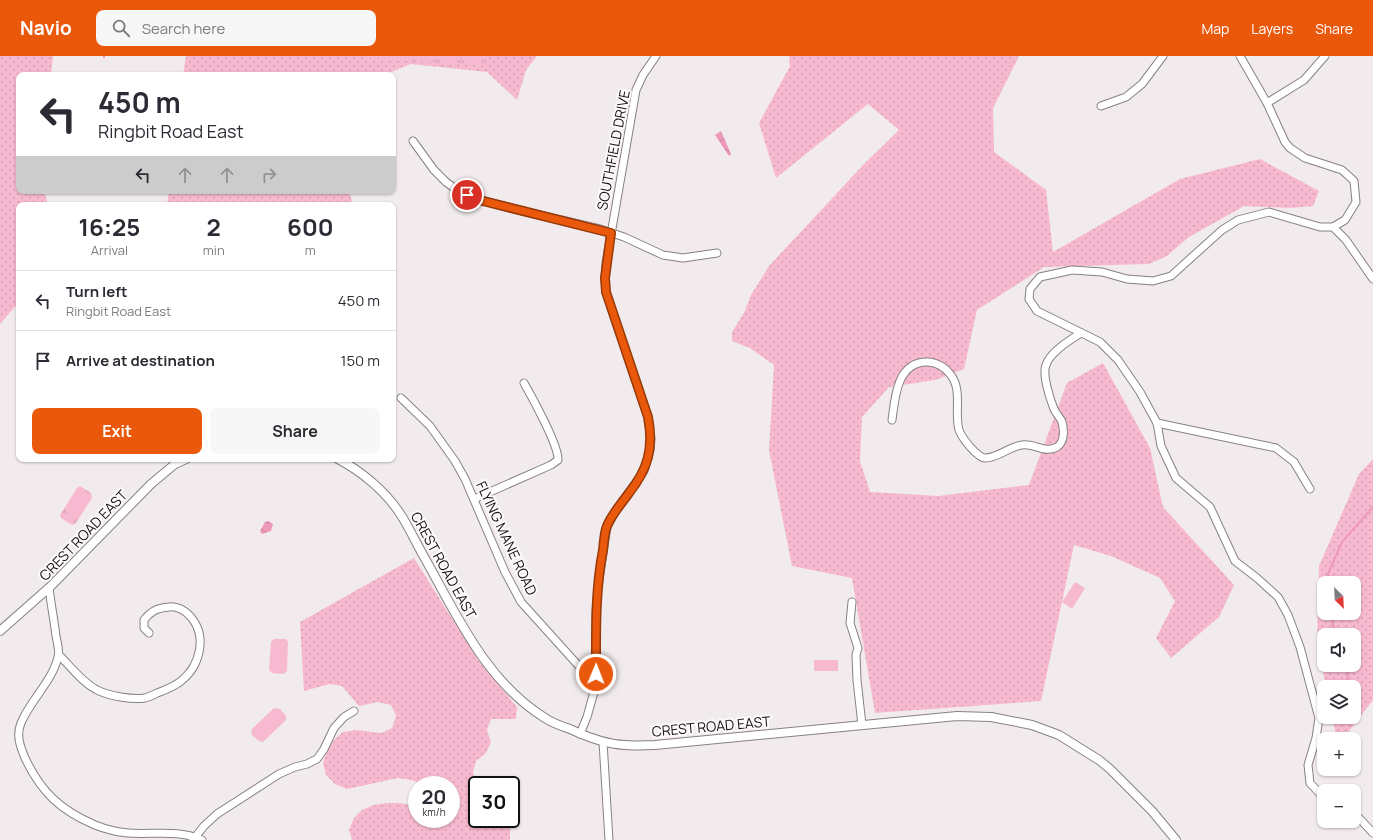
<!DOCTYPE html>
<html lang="en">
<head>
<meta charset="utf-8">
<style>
  :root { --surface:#fff; --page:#f7f7f7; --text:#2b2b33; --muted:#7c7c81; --line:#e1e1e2; --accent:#ea580c }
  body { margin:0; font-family:Manrope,sans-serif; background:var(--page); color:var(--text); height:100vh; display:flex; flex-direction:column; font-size:15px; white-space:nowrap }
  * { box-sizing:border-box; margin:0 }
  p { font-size:13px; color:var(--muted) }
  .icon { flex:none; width:22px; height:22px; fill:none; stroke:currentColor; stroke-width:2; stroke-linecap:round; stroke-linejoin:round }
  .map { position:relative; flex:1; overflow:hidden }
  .sheet { position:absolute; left:16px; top:146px; width:380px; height:260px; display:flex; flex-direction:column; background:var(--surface); border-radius:8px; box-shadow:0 1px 3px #0004 }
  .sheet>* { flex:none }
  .banner { position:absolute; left:16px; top:16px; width:380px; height:122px; border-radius:8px; box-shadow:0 1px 3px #0004; background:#fff; color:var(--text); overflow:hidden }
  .needle { width:26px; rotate:156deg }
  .controls { position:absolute; left:1317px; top:520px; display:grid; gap:8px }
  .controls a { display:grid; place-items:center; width:44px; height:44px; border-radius:8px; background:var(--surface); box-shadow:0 1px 3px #0004; font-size:20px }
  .speed { position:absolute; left:408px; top:720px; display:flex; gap:8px; font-size:20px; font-weight:700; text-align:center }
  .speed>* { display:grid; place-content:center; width:52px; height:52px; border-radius:50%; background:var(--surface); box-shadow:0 1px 3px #0004; line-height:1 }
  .speed small { font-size:10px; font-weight:400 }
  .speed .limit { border:2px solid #111; border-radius:6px; background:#fff; color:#111 }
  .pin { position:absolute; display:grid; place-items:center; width:34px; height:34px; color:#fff; margin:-17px; border:2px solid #fff; border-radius:50%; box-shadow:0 1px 4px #0007 }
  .me { position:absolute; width:44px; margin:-22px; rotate:1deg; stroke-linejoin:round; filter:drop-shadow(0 0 3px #0008) }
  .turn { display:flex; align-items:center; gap:14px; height:84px; padding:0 16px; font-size:18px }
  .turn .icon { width:52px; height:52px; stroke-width:2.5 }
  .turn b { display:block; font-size:28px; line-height:34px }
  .lanes { display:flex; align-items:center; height:38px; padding:0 16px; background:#0003; justify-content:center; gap:20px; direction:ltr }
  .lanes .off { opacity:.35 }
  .eta { display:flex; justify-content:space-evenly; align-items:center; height:68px; text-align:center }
  .eta b { font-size:24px; font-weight:700; line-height:28px }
  .button { display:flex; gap:8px; margin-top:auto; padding:8px 16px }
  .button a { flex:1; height:46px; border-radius:8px; background:var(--accent); color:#fff; font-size:16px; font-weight:700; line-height:46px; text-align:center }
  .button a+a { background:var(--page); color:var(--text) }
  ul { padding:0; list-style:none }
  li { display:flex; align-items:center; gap:12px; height:60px; padding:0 16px; border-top:1px solid var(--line) }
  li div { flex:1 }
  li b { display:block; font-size:15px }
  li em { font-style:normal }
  header { display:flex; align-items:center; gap:24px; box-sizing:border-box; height:56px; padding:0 20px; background:var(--accent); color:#fff }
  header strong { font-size:19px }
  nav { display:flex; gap:22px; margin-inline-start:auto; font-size:14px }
  .search { width:280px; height:36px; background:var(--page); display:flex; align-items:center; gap:10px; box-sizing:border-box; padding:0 14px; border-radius:8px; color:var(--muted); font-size:15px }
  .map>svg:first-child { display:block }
  .grass { fill:url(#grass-dots); fill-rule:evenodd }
  .park { fill:url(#park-tufts) }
  .garden { fill:#f7b9d0 }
  .water { fill:url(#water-waves) }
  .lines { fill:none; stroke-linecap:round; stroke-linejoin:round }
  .stream { stroke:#ef99ba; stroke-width:2 }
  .minor-casing { stroke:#878183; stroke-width:9 }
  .tertiary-casing { stroke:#878183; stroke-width:10 }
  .minor { stroke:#fff; stroke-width:7 }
  .tertiary { stroke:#fff; stroke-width:8 }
  .route-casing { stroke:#983908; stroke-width:10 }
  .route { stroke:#ea580c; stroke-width:7 }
  .labels { text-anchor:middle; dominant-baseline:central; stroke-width:4; stroke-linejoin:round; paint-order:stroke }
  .street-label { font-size:14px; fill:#141112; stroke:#fef9fa }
</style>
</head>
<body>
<header>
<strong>Navio</strong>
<div class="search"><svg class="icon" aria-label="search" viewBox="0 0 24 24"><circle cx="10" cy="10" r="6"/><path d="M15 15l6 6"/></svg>Search here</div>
<nav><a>Map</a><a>Layers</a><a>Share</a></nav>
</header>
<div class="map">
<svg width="1373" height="784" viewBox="0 0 1373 784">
  <defs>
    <pattern id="grass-dots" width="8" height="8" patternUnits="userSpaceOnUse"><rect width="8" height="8" fill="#f7b9d0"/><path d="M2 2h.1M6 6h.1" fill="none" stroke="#d39eb2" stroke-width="1.8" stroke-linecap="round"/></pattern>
    <pattern id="park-tufts" width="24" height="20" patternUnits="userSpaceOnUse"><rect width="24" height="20" fill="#f7b9d0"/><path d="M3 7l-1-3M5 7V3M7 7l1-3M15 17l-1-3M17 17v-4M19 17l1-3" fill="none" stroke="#d39eb2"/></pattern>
    <pattern id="water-waves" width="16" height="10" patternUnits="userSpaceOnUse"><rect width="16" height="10" fill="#ef99ba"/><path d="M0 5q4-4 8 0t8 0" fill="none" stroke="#cc839f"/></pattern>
  </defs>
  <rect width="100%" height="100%" fill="#f2ebed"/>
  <g class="grass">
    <path d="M0,0h53l-2,19h-32v116h25l4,14h-29v97l-19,22z"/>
    <path d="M186,0h351l-11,14 -9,30 -30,-28 -76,-8 -27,11h-201z"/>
    <path d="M789,0h230l-26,52 1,44 52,38 7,62 127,-73 80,-20 59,32 -6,15 -22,2 -47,-2 -55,31 -22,19 -18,8 -105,3 -67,43 -13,59 -29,11 -46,7 -27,30 -2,44 10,31 68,4 91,-11 38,-102 36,-20 47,85 13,59 71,78 -15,32 -48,41 -15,-20 19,-37 -15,-23 -49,-22 -37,-11 -33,156 -166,12 -23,-135 -60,-12 -23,-116 5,-85 -24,-17 -18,-7v-9l12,-19 7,-18 18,-29 95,-102 35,-34 -31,-26 -92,74 -17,-55 31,-57z"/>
    <path d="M169,135h180l3,10 -6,4h-179z"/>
    <path d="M1373,403v241l-30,39h-6l-5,-22h22v-30h-28l-9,-46 2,-75 40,-92zM1324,527h30v30h-30zM1324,579h30v30h-30z"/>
    <path d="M414,502l64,102 39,47 -1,12h-25l-4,11 4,12 -5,11 -10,8 -3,11 4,15v32h28l5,8v13h-158l-3,-10 5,-12 8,-8 12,-5 12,-2h13l18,3v13h34v-34h-25l-15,-5 -13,-2 -51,11 -12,-5 -9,-9 -3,-12 4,-12 7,-11 9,-8 13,-2 25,3 11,-5 4,-12 -5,-11 -13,-3 -19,4 -17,-20 -12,-2 -26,7 -4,-69z"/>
  </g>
  <g class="park">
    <path d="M341,0h145l1,10z"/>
    <path d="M80,430l11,7 1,5 -16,25 -4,2 -11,-7 -1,-3 17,-27z"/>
  </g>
  <g class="garden">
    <path d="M78,436l10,5 -12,21 -10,-6z"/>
    <path d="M1075,526l10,6 -13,21 -10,-7z"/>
    <path d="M274,583h12l2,3 -1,29 -3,3 -12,-1 -3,-3 2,-28z"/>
    <rect x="814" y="604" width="24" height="11"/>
    <path d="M274,652l6,1 6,7v4l-23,22 -4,-1 -8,-7 1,-5z"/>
  </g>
  <g class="water">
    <path d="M721,75l10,23 -2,2 -14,-21z"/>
    <path d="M268,465l5,3 -2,7 -9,3 -2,-3 5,-9z"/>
  </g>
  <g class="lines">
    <g class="stream">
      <path d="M104,0v1"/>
      <path d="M1329,527l-1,-9 14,-32 31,-35"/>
      <path d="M1331,557l1,10 5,12"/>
      <path d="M1347,631l1,-22"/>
    </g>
    <defs>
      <g id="minor">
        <path d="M1240,0l27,47 18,39 5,6 15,10 37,12 12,11 2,21 -11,18 -12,7h-13l-51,-15 -31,8 -16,10 -51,46 -18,5 -26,-2 -25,-7 -30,-2 -32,7 -10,12 -1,10 8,12 63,31 18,18 22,32 17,31 4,23 15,32 34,29 25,54 22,17 21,19 10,18 12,32 19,71 -3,20 -8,27 2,18 14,15"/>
        <path d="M1267,47l37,-23 21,-24"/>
        <path d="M1101,50l25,-9 16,-13 21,-28"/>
        <path d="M413,85l21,29 12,12 11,8 14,7 47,13 82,19 24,8 39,18 20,3 34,-5"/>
        <path d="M1333,171l13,13 27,39"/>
        <path d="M401,342l29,28 25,35 10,18 40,93 16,30 75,83"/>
        <path d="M892,364c3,-23 5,-58 35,-58 9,0 18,5 23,12 13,15 4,38 9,56 3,8 10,16 16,22 3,2 6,6 10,6 13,0 25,-12 37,-13 12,-2 24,9 35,2 8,-5 7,-18 5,-25 -2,-5 -6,-8 -8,-13 -4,-10 -12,-34 -8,-44 4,-13 24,-25 35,-32"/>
        <path d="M1157,367l119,25 18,14 16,27"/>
        <path d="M474,443l77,-34 7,-5c1,-14 -26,-63 -34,-77"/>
        <path d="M49,532c2,16 5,32 7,48 1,6 4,15 2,21 -6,25 -27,42 -37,66 -5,12 -1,23 4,35 16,34 35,52 70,67 10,4 22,7 33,8 25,2 50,-4 74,7"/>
        <path d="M852,546l-2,21 8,25 -2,7 1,25 5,45"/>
        <path d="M59,599c12,12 23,27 38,35 12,6 35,10 48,8 4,-1 8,-3 12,-5 8,-3 17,-6 24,-12 19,-15 27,-45 9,-65 -5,-5 -13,-10 -21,-9 -12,1 -18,4 -25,13v8l5,5"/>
        <path d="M580,678l7,-17 9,-32v-73l2,-26 9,-59 9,-17 28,-39 6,-21 1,-11 -3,-22 -42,-125 -1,-14 1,-15 30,-173 7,-15 13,-19"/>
        <path d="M603,686l6,98"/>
        <path d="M1354,759l5,3 14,15"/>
        <path d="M193,784l11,-14 13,-12 62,-40 16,-7 12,-3 10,-5 7,-10 10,-21 10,-11 10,-6"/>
      </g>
      <g id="tertiary">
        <path d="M338,403c23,12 46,31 61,53 9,13 16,29 24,43 33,58 62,126 122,163 7,5 16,8 25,11 17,8 35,15 55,16 10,1 20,0 30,0l302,-29 34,1 41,8 27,10 40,25 11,9 42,42 24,29"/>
        <path d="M0,575l51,-45 100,-102 24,-20 11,-5"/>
      </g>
    </defs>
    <use href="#minor" class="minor-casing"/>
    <use href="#tertiary" class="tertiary-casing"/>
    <use href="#minor" class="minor"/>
    <use href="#tertiary" class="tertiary"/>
  </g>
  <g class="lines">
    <defs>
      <path id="route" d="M467,139l16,6 128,32 -6,45 1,14 42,125c6,31 0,52 -19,76 -8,11 -17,21 -22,33 -3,7 -3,17 -4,24 -8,41 -7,83 -7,124"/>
    </defs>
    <use href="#route" class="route-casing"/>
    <use href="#route" class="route"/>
  </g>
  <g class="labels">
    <g class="street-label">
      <text transform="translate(613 94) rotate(-79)">SOUTHFIELD DRIVE</text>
      <text transform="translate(83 479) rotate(-46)">CREST ROAD EAST</text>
      <text transform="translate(507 482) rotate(65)">FLYING MANE ROAD</text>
      <text transform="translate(444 509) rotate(61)">CREST ROAD EAST</text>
      <text transform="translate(711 670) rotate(-5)">CREST ROAD EAST</text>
    </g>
  </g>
</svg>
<div class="controls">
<a><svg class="needle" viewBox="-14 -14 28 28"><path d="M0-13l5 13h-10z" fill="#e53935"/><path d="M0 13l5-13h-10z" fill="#7c7c81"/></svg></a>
<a><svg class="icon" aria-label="sound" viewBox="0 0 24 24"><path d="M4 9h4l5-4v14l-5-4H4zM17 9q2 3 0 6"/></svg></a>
<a><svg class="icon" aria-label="layers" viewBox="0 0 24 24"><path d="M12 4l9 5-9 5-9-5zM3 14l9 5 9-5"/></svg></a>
<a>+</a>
<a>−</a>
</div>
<div class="speed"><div>20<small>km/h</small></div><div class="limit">30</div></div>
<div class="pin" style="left:467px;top:139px;background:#d93025"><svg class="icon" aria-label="arrive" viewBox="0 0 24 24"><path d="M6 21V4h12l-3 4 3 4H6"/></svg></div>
<svg class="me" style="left:596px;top:618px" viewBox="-20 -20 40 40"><circle r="17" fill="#ea580c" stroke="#fff" stroke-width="3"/><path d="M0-11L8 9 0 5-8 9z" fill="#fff"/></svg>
<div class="banner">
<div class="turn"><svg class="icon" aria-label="left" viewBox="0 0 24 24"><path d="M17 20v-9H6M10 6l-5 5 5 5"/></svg><div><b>450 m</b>Ringbit Road East</div></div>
<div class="lanes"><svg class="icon" aria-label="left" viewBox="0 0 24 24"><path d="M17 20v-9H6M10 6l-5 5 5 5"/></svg><svg class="icon off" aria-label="ahead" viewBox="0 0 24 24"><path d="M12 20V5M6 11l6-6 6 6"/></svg><svg class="icon off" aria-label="ahead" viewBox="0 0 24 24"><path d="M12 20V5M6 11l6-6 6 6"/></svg><svg class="icon off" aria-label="right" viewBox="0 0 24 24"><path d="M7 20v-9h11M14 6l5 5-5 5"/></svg></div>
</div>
<section class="sheet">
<div class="eta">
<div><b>16:25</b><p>Arrival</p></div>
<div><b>2</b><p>min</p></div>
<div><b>600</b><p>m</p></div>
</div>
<ul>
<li><svg class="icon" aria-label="left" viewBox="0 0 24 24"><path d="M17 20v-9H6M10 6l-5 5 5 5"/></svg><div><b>Turn left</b><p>Ringbit Road East</p></div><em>450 m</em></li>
<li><svg class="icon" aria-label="arrive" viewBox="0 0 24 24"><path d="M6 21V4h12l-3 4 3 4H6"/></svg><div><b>Arrive at destination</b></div><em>150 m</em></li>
</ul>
<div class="button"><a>Exit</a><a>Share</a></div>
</section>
</div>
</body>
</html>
